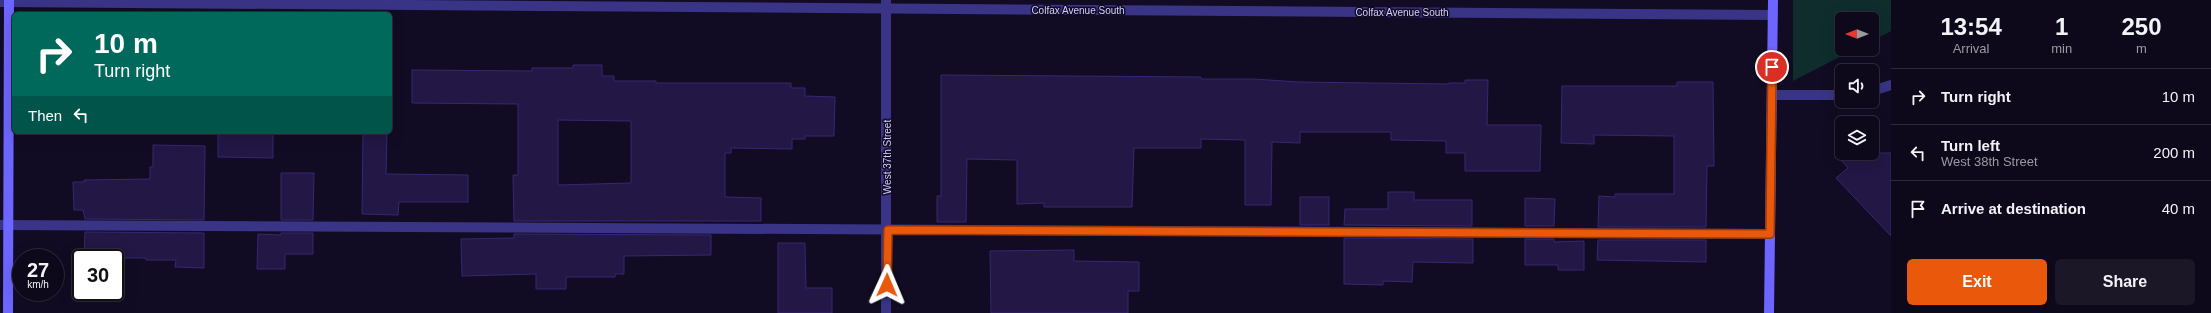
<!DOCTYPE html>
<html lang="en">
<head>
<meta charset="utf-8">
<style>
  :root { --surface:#0d091a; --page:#1b1727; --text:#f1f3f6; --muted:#9a9aa2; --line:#2d2a39; --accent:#ea580c }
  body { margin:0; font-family:Helvetica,sans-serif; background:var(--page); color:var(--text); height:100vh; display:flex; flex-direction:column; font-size:15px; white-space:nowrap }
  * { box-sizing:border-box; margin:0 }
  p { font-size:13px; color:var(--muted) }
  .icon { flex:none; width:22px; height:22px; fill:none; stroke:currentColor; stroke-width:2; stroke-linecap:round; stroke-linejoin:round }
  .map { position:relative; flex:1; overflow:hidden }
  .side { display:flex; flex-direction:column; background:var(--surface); width:320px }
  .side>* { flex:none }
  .banner { position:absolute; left:12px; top:12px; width:380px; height:122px; border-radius:6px; box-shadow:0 4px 16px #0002,0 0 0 1px var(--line); background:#00695c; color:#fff; overflow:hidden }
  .needle { width:26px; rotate:270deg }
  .tools { position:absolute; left:1835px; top:12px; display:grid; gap:8px }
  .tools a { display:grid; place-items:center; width:44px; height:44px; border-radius:6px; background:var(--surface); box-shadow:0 4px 16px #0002,0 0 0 1px var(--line); font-size:20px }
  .speed { position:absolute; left:12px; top:249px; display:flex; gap:8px; font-size:20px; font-weight:700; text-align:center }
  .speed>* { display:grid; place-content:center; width:52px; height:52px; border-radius:50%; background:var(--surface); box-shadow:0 4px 16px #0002,0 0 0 1px var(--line); line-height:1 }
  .speed small { font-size:10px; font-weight:400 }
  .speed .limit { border:2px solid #111; border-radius:6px; background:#fff; color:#111 }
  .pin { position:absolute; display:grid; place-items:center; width:34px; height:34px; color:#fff; margin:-17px; border:2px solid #fff; border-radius:50%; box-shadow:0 1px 4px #0007 }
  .me { position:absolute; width:44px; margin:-22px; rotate:1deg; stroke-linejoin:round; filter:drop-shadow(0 0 3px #0008) }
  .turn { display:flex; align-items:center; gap:14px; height:84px; padding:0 16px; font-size:18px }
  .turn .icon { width:52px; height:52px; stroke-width:2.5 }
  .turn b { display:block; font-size:28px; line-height:34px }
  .then { display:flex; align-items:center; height:38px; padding:0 16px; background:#0003; gap:8px; font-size:15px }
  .eta { display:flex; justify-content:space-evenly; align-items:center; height:68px; text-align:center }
  .eta b { font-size:24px; font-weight:700; line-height:28px }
  .cta { display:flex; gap:8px; margin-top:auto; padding:8px 16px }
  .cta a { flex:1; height:46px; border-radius:6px; background:var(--accent); color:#fff; font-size:16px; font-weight:700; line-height:46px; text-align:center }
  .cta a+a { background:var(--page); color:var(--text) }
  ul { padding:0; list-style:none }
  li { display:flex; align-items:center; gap:12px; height:56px; padding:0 16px; border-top:1px solid var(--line) }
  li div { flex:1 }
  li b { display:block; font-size:15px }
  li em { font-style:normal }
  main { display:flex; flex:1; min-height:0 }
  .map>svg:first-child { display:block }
  .green { fill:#0f2d2d }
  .building { fill:#221745; stroke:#382773; fill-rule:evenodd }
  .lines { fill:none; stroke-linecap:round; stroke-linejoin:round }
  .lane { stroke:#393485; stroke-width:10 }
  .street { stroke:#393485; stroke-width:10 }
  .secondary { stroke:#6d65ff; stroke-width:10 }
  .route-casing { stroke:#983908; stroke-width:10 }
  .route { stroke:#ea580c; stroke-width:7 }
  .labels { text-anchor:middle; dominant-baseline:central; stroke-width:3; stroke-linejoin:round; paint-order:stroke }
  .street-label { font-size:10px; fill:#d5ceff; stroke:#110c23 }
</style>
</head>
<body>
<main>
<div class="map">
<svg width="1891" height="313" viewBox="0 0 1891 313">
  <rect width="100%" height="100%" fill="#110c23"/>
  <path class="green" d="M1793,0h98v31l-19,10v-22h-30v30h13l-62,32z"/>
  <g class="building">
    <path d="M573,65h29v11h12v5h42v2h135v5h14v8l30,1 -1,39h-29v3h-13v10l-61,-1v5h-6v44l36,1v23h-247l-1,-46h5v-71l-106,-1v-33l120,1v-3h41zM558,120l73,1v62l-73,2z"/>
    <path d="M941,75l260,2v2h53l44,3 151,2v-1h16v-3h23l-1,45h54l-1,46h-75v-18h-19v-12l-55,-1v-8h-91v11l-28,-1 -1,63h-26v-65l-44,-1v9h-67l-2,59h-88v-4l-27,1v-44l-50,-1 -1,63h-29v-26h4z"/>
    <path d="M1677,82h36l1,84h-7l-1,61h-108l1,-31 16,1v-3h59v-58l-80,-1v9l-33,-1 1,-57h115z"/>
    <path d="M218,132h55v26l-55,-1z"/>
    <path d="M363,132h24l-1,42 82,1v27h-69l-1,13 -36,-1z"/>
    <path d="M153,145l52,1 -1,74 -119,-1 -2,-9h-9l-1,-28h11v-2l66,-1v-12h3z"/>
    <path d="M1835,153h56v83l-55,-58 12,-10z"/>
    <path d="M281,173h33l-1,47h-32z"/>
    <path d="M1388,192h26v8h58v26l-128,-1 1,-16h43z"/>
    <rect x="1300" y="197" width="29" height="28"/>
    <path d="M1525,198l30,1 -1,27h-29z"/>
    <path d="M85,232l119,1v35l-29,-1 1,-7h-30v-2h-62z"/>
    <path d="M281,233h32v21h-28v15h-28l1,-35 23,1z"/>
    <path d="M514,234l197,1v20l-87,1v18h-9v3h-49v12h-30v-15l-74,2 -1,-37 53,-1z"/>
    <path d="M1344,238l129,1v24l-60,-1 -1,20 -29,-1v4l-39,-1z"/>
    <path d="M1525,239h29v3l30,-1v29h-26v-5h-33z"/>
    <path d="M1598,240h108v22l-109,-2z"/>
    <path d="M778,243h27l1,45h26v25h-54z"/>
    <path d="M1074,250v11l65,1v29h-11v22h-137l-1,-62z"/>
  </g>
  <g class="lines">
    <g class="lane">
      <path d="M1872,91l19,-6"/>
      <path d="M1772,95h70"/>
      <path d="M0,225l1770,9"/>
    </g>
    <g class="street">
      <path d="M0,2l1773,13"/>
      <path d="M886,313v-313"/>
    </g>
    <g class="secondary">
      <path d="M8,313l1,-313"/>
      <path d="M1769,313l4,-313"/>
    </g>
  </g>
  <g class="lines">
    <defs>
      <path id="route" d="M887,285l1,-55 882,4 2,-167"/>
    </defs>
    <use href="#route" class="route-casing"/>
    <use href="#route" class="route"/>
  </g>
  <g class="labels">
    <g class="street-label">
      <text x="1078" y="10">Colfax Avenue South</text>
      <text x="1402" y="12">Colfax Avenue South</text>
      <text transform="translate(887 157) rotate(-90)">West 37th Street</text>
    </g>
  </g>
</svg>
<div class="tools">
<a><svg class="needle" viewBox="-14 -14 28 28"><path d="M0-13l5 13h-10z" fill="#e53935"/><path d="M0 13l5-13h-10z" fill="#9a9aa2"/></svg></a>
<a><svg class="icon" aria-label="sound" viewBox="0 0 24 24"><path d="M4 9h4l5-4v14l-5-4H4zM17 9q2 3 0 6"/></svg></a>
<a><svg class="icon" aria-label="layers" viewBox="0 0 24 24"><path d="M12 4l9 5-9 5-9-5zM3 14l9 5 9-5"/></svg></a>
</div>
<div class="speed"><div>27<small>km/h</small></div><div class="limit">30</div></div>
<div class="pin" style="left:1772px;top:67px;background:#d93025"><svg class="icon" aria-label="arrive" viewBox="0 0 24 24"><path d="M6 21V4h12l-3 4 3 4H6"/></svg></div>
<svg class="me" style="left:887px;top:285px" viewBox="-20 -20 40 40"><path d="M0-17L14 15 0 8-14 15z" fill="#ea580c" stroke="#fff" stroke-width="4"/></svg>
<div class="banner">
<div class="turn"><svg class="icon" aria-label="right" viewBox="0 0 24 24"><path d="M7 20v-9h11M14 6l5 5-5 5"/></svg><div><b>10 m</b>Turn right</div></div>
<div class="then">Then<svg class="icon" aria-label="left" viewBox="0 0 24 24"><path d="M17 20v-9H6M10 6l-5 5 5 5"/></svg></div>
</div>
</div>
<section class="side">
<div class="eta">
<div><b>13:54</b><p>Arrival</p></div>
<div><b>1</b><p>min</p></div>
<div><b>250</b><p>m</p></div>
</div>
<ul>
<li><svg class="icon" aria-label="right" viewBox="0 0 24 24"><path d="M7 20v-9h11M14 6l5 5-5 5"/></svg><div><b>Turn right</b></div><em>10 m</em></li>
<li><svg class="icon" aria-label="left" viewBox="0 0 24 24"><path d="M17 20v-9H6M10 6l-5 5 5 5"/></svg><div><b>Turn left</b><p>West 38th Street</p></div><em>200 m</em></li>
<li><svg class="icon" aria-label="arrive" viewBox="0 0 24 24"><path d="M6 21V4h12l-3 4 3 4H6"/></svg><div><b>Arrive at destination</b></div><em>40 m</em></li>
</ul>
<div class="cta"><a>Exit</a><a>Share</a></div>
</section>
</main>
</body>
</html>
